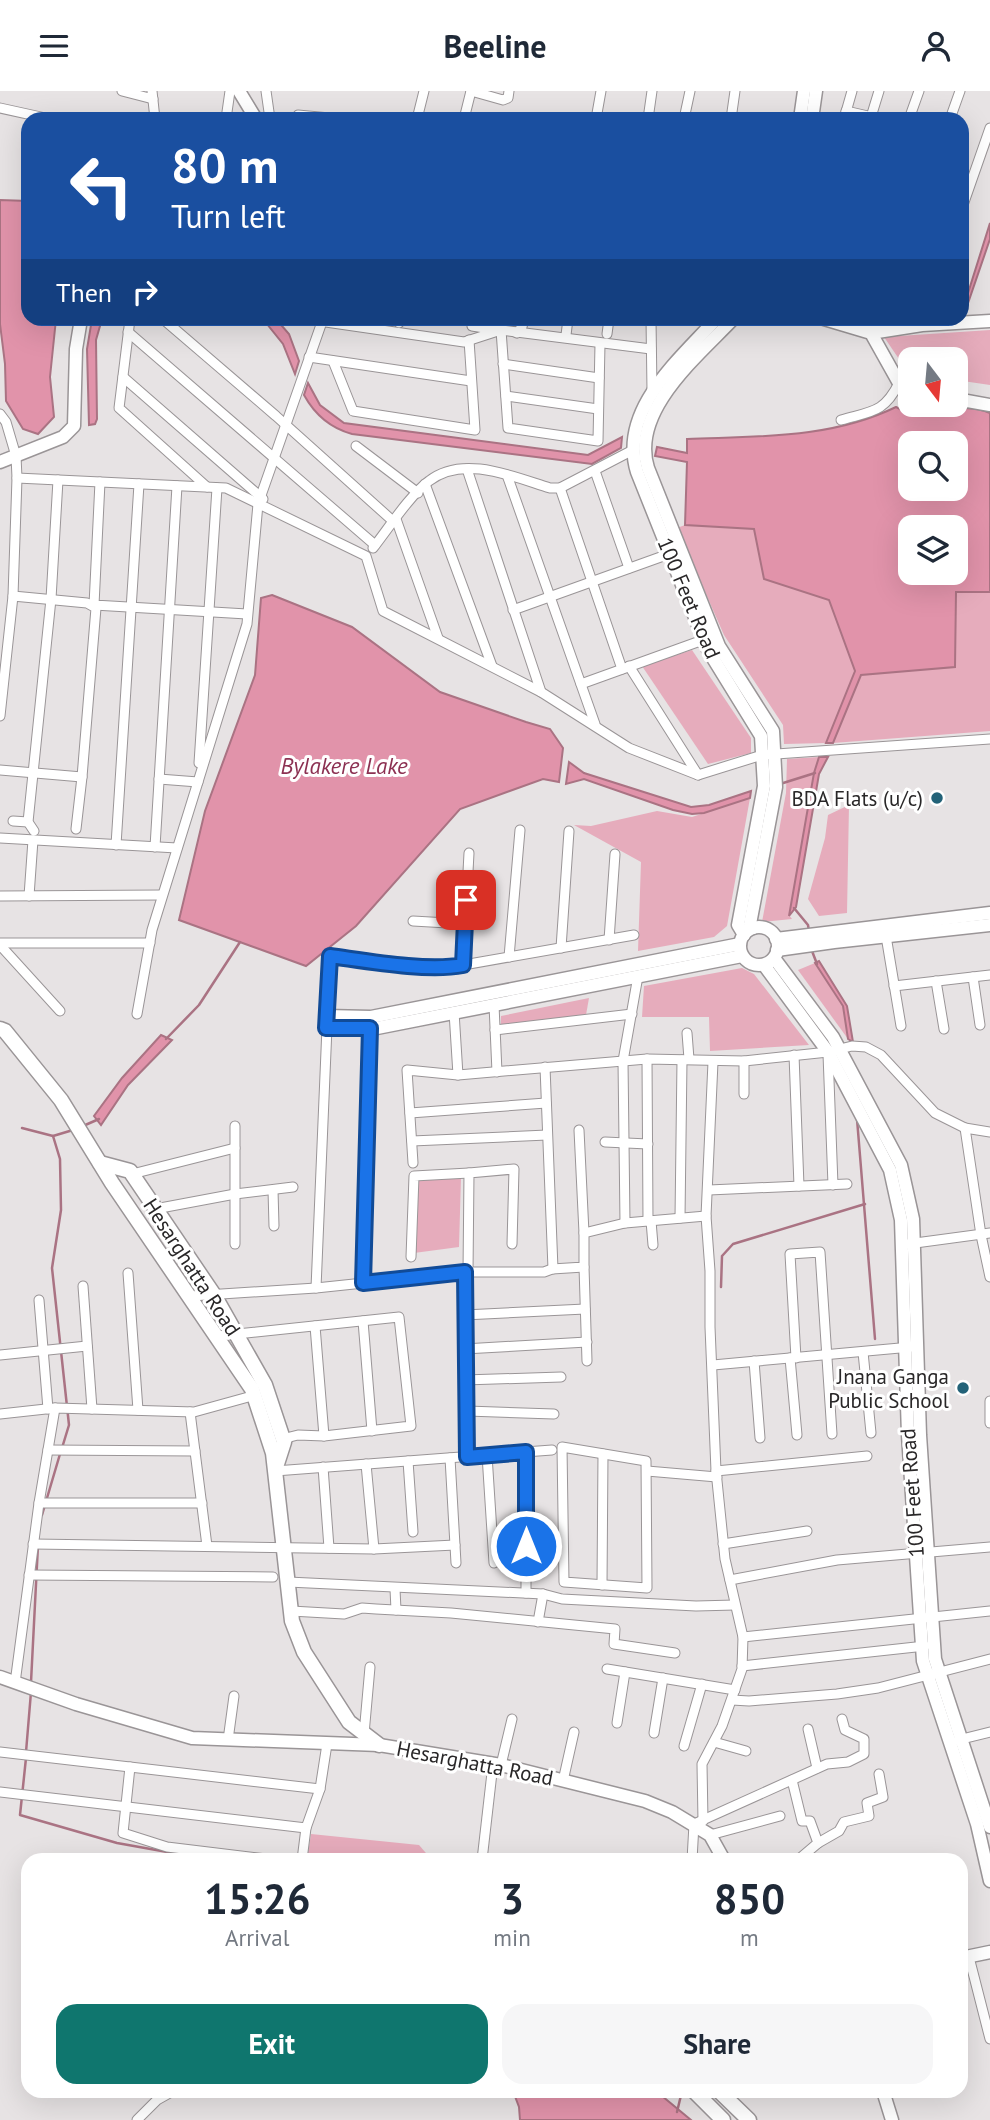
<!DOCTYPE html>
<html lang="en">
<head>
<meta charset="utf-8">
<style>
  :root { --surface:#fff; --page:#f6f6f7; --text:#1f2937; --muted:#747a83; --accent:#0f766e }
  body { margin:0; font-family:"PT Sans",sans-serif; background:var(--page); color:var(--text); height:100vh; display:flex; flex-direction:column; font-size:26px; white-space:nowrap }
  * { box-sizing:border-box; margin:0 }
  p { font-size:23px; color:var(--muted) }
  .icon { flex:none; width:38px; height:38px; fill:none; stroke:currentColor; stroke-width:2; stroke-linecap:round; stroke-linejoin:round }
  .map { position:relative; flex:1; overflow:hidden }
  .details { position:absolute; left:21px; top:1762px; width:947px; height:245px; display:flex; flex-direction:column; background:var(--surface); border-radius:21px; box-shadow:0 7px 28px #0002 }
  .details>* { flex:none }
  .guide { position:absolute; left:21px; top:21px; width:948px; height:214px; border-radius:21px; box-shadow:0 7px 28px #0002; background:#1a4fa0; color:#fff; overflow:hidden }
  .needle { width:46px; rotate:164deg }
  .controls { position:absolute; left:898px; top:256px; display:grid; gap:14px }
  .controls a { display:grid; place-items:center; width:70px; height:70px; border-radius:14px; background:var(--surface); box-shadow:0 7px 28px #0002; font-size:35px }
  .pin { position:absolute; display:grid; place-items:center; width:60px; height:60px; color:#fff; margin:-30px; border-radius:14px; box-shadow:0 4px 10px #0006 }
  .me { position:absolute; width:77px; margin:-38px; rotate:0deg; stroke-linejoin:round; filter:drop-shadow(0 0 5px #0008) }
  .turn { display:flex; align-items:center; gap:24px; height:147px; padding:0 35px; font-size:32px }
  .turn .icon { width:91px; height:91px; stroke-width:2.5 }
  .turn b { display:block; font-size:49px; line-height:60px }
  .then { display:flex; align-items:center; height:66px; padding:0 35px; background:#0003; gap:14px; font-size:26px }
  .eta { display:flex; justify-content:space-evenly; align-items:center; height:119px; text-align:center }
  .eta b { font-size:42px; font-weight:700; line-height:49px }
  .primary-button { display:flex; gap:14px; margin-top:auto; padding:14px 35px }
  .primary-button a { flex:1; height:80px; border-radius:21px; background:var(--accent); color:#fff; font-size:28px; font-weight:700; line-height:80px; text-align:center }
  .primary-button a+a { background:var(--page); color:var(--text) }
  header { display:flex; justify-content:space-between; align-items:center; height:91px; padding:0 35px; background:var(--surface); font-size:32px; font-weight:700 }
  .map>svg:first-child { display:block }
  .green { fill:#e6acbc }
  .water { fill:#e193aa; stroke:#aa7383; stroke-width:2; fill-rule:evenodd }
  .lines { fill:none; stroke-linecap:round; stroke-linejoin:round }
  .stream { stroke:#aa7383; stroke-width:2.5 }
  .street-casing { stroke:#9a9597; stroke-width:11 }
  .secondary-casing { stroke:#9a9597; stroke-width:15 }
  .primary-casing { stroke:#9a9597; stroke-width:17 }
  .street { stroke:#fff; stroke-width:9 }
  .secondary { stroke:#fff; stroke-width:12 }
  .primary { stroke:#fff; stroke-width:14 }
  .route-casing { stroke:#114b97; stroke-width:18 }
  .route { stroke:#1a73e8; stroke-width:12 }
  .poi-dot { fill:#236278; stroke:#fff; stroke-width:2.5 }
  .labels { text-anchor:middle; dominant-baseline:central; stroke-width:6; stroke-linejoin:round; paint-order:stroke }
  .street-label { font-size:21px; fill:#292728; stroke:#fff }
  .poi-label { font-size:21px; fill:#292728; stroke:#fff; text-anchor:end }
  .water-label { font-size:23px; font-style:italic; fill:#8c3152; stroke:#fff }
</style>
</head>
<body>
<header><svg class="icon" aria-label="menu" viewBox="0 0 24 24"><path d="M4 6h16M4 12h16M4 18h16"/></svg>Beeline<svg class="icon" aria-label="person" viewBox="0 0 24 24"><circle cx="12" cy="8" r="4"/><path d="M4 21q1-7 8-7t8 7"/></svg></header>
<div class="map">
<svg width="990" height="2029" viewBox="0 0 990 2029">
  <rect width="100%" height="100%" fill="#e7e3e4"/>
  <g class="green">
    <path d="M990,239v55l-34,-5v-21h-46v8l-11,-8 -15,-22z"/>
    <path d="M685,434l70,4 9,50 65,21 26,71 -29,72 -42,1 -1,-19 -59,-90 -47,-107z"/>
    <path d="M956,501h34v139l-157,12 28,-68 94,-8z"/>
    <path d="M692,559l59,88v15l-43,11 -66,-98z"/>
    <path d="M819,666l-5,16 -25,142 3,4 -30,3 24,-129 1,-34z"/>
    <path d="M750,707l-23,128 -13,11 -76,14 3,-89 -67,-37 17,1 66,-15 35,6z"/>
    <path d="M849,714l-2,108 -28,3 -11,-17 17,-61 3,-23z"/>
    <path d="M815,872l28,44 5,32 -50,-69z"/>
    <path d="M742,877l12,6 55,71 -99,6 -1,-34h-67l2,-31z"/>
    <path d="M589,907l-3,17 -85,11v-10z"/>
    <path d="M461,1086l-2,70 -45,6 3,-73z"/>
    <path d="M311,1743l108,11 13,15h-125z"/>
  </g>
  <g class="water">
    <path d="M0,109l28,1v118h28l-6,58 4,40 -16,17 -15,-5 -17,-28 -1,-37 -5,-40z"/>
    <path d="M990,132v16l-24,70h-3z"/>
    <path d="M92,228h10l-6,21 1,79 -2,5 -6,1 -2,-76z"/>
    <path d="M263,228h13l13,15 10,27 -4,13 -12,-30z"/>
    <path d="M308,292l12,22 24,18 244,32 34,-18 -1,11 -29,16 -240,-30c-22,-6 -37,-19 -48,-39z"/>
    <path d="M896,316c6,3 14,9 21,9 26,-1 47,-15 73,-3v179h-34l-1,75 -94,8 -28,68h-7l29,-72 -26,-71 -65,-21 -10,-50 -69,-4 2,-63 -32,-6 2,-9 30,6v-14c72,-3 143,0 209,-32zM910,352h46v45h-46zM910,436h46v45h-46z"/>
    <path d="M272,504l80,32 88,65 86,30 24,7 13,19 -4,34 -16,-3 -83,30 -104,117 -50,40 -127,-46 26,-109 50,-136 6,-77z"/>
    <path d="M819,666h9l-9,17 -23,133 -7,9 25,-143z"/>
    <path d="M569,671l15,11 107,34 18,-2 42,-14 -1,7 -46,15 -12,1 -19,-4 -89,-31 -18,5z"/>
    <path d="M819,870l28,45 6,36 -5,-3 -5,-33 -28,-43z"/>
    <path d="M161,944l11,5 -44,45 -27,40 -7,-9 28,-38z"/>
    <path d="M513,2000h143l35,29h-171l-1,-13z"/>
  </g>
  <g class="lines">
    <g class="stream">
      <path d="M780,693l35,-11"/>
      <path d="M794,817l14,17 1,6"/>
      <path d="M812,860l5,13"/>
      <path d="M166,948l33,-34 41,-63"/>
      <path d="M857,1028l18,220"/>
      <path d="M83,1035l16,-7"/>
      <path d="M22,1037l31,8 20,-6"/>
      <path d="M53,1045l7,23 1,51 -9,58 17,157 -7,23"/>
      <path d="M721,1196l1,-31 11,-12 132,-40"/>
      <path d="M42,1424l18,-61"/>
      <path d="M31,1591l7,-137"/>
      <path d="M26,1661l5,-60"/>
      <path d="M26,1667l-6,57 97,28 95,17"/>
      <path d="M677,2021l5,-21"/>
    </g>
    <defs>
      <g id="street">
        <path d="M122,0l31,8"/>
        <path d="M152,0l3,28"/>
        <path d="M266,0l4,28"/>
        <path d="M471,0l32,9 5,-2 1,-7"/>
        <path d="M0,17l50,11"/>
        <path d="M846,20l35,8"/>
        <path d="M298,24l42,4"/>
        <path d="M871,26l8,-26"/>
        <path d="M226,28l4,-28"/>
        <path d="M417,28l7,-28"/>
        <path d="M464,28l7,-28"/>
        <path d="M596,28l5,-28"/>
        <path d="M648,28l4,-28"/>
        <path d="M684,28l6,-28"/>
        <path d="M731,28l4,-28"/>
        <path d="M844,28l8,-28"/>
        <path d="M909,28l10,-28"/>
        <path d="M950,28l10,-28"/>
        <path d="M962,117l28,-80"/>
        <path d="M130,228l-11,89 88,79"/>
        <path d="M163,228l113,97 118,106"/>
        <path d="M305,228l159,23 37,-12 150,19"/>
        <path d="M474,228l-2,7 25,4"/>
        <path d="M651,228l1,72"/>
        <path d="M399,232l1,-4"/>
        <path d="M501,239l7,98 90,13 2,-97"/>
        <path d="M128,241l247,213"/>
        <path d="M515,241l2,1 5,-6 2,-8"/>
        <path d="M871,242l3,-14"/>
        <path d="M607,243l2,-15"/>
        <path d="M566,244l2,-16"/>
        <path d="M309,266l162,24"/>
        <path d="M333,270l20,50 122,19 -6,-90"/>
        <path d="M503,273l96,14"/>
        <path d="M123,286l140,122"/>
        <path d="M506,305l92,13"/>
        <path d="M0,323l6,8 10,34 1,22 -4,118 -13,120"/>
        <path d="M841,329c31,-9 43,-7 58,-37"/>
        <path d="M356,355l62,47"/>
        <path d="M467,378l74,223"/>
        <path d="M595,380l34,97"/>
        <path d="M507,384l88,249"/>
        <path d="M17,387l209,10 140,68 17,55 158,81 88,56 69,27 64,-20 228,-16"/>
        <path d="M100,391l-6,123 153,9"/>
        <path d="M425,393l67,182"/>
        <path d="M560,397l62,181"/>
        <path d="M396,428l42,119"/>
        <path d="M373,457c15,-19 37,-53 56,-67 34,-27 85,-4 121,7h10l73,-38"/>
        <path d="M13,505l74,7 9,5 -14,169 -6,52"/>
        <path d="M513,519l156,-56"/>
        <path d="M629,575l69,109"/>
        <path d="M581,593l122,-44"/>
        <path d="M199,672l18,-275"/>
        <path d="M0,679l82,7"/>
        <path d="M159,688l39,3"/>
        <path d="M13,730l15,1"/>
        <path d="M34,740l-6,-9 23,-223 7,-119"/>
        <path d="M0,747l177,10"/>
        <path d="M116,754l23,-361"/>
        <path d="M155,756l22,-361"/>
        <path d="M0,805l162,-1"/>
        <path d="M29,805l4,-56"/>
        <path d="M413,830l52,3"/>
        <path d="M886,845l15,90"/>
        <path d="M609,849l6,-86"/>
        <path d="M0,852h150"/>
        <path d="M0,854l60,66"/>
        <path d="M561,857l8,-117"/>
        <path d="M509,866l11,-127"/>
        <path d="M463,874l6,-112"/>
        <path d="M973,886l7,48"/>
        <path d="M936,890l8,48"/>
        <path d="M894,895l96,-11"/>
        <path d="M494,914l3,67"/>
        <path d="M454,921l4,63"/>
        <path d="M137,923l15,-84 95,-306 11,-120 65,-185"/>
        <path d="M495,939l137,-16"/>
        <path d="M687,942l2,26"/>
        <path d="M828,963l5,131"/>
        <path d="M794,964l5,131"/>
        <path d="M647,968l1,162"/>
        <path d="M545,976l8,202"/>
        <path d="M744,1003v-33"/>
        <path d="M410,1022l136,-10"/>
        <path d="M579,1039l5,103"/>
        <path d="M990,1041l-25,-4 16,107 9,42"/>
        <path d="M412,1050l135,-6"/>
        <path d="M605,1051l43,2"/>
        <path d="M413,1072l-6,-93 51,5 189,-16 97,2 84,-9 24,-6 14,1 15,8 54,58 30,15"/>
        <path d="M132,1083l103,-26"/>
        <path d="M273,1099l1,36"/>
        <path d="M709,1099l138,-6"/>
        <path d="M155,1118l80,-15 58,-7"/>
        <path d="M680,1127l2,-158"/>
        <path d="M651,1130l2,24"/>
        <path d="M625,1132l-2,-162 15,-85"/>
        <path d="M235,1153v-118"/>
        <path d="M908,1153l82,-11"/>
        <path d="M411,1166l3,-81 55,-3"/>
        <path d="M584,1176l3,94"/>
        <path d="M465,1181l2,185"/>
        <path d="M468,1181l1,-99 45,-4 -2,75"/>
        <path d="M128,1182l10,137"/>
        <path d="M363,1192l7,-255"/>
        <path d="M83,1195l9,123"/>
        <path d="M316,1197l14,-332 65,8 57,3 182,-32"/>
        <path d="M191,1205l125,-8 152,-16h76l8,-3 32,-2v-34l41,-10 81,-7"/>
        <path d="M39,1209l9,109"/>
        <path d="M464,1224l121,-6"/>
        <path d="M363,1230l9,110"/>
        <path d="M315,1235l9,110"/>
        <path d="M218,1245l181,-19 12,109 -87,10 -26,-1 -8,2 -9,7"/>
        <path d="M464,1258l123,-7"/>
        <path d="M863,1261l8,81"/>
        <path d="M0,1264l87,-9"/>
        <path d="M790,1267l7,77"/>
        <path d="M796,1267l-6,-104 30,-2 12,182"/>
        <path d="M754,1270l6,77"/>
        <path d="M713,1274l198,-18"/>
        <path d="M464,1289l97,-3"/>
        <path d="M990,1310v22"/>
        <path d="M467,1320l87,3"/>
        <path d="M190,1321l17,134"/>
        <path d="M0,1323l55,-6 139,4 58,-16"/>
        <path d="M562,1356l84,14 1,127 -83,-6z"/>
        <path d="M48,1359l147,1"/>
        <path d="M526,1361v141"/>
        <path d="M487,1364l7,108"/>
        <path d="M450,1367l6,105"/>
        <path d="M408,1370l5,71"/>
        <path d="M366,1373l8,85"/>
        <path d="M323,1376l6,81"/>
        <path d="M275,1380l277,-21"/>
        <path d="M647,1380l70,6"/>
        <path d="M716,1380l151,-15"/>
        <path d="M39,1412h163"/>
        <path d="M33,1453l341,5 81,-4"/>
        <path d="M723,1453l84,-13"/>
        <path d="M29,1484l244,2"/>
        <path d="M730,1489l107,-20 153,-13"/>
        <path d="M288,1491l255,12 19,5 134,7 39,-1"/>
        <path d="M602,1494l1,-131"/>
        <path d="M395,1498l1,21"/>
        <path d="M291,1520l53,3 18,-6 14,1 75,4 164,16 -1,15 61,9"/>
        <path d="M538,1531l5,-28"/>
        <path d="M743,1546l247,-26"/>
        <path d="M742,1575l183,-20"/>
        <path d="M607,1578l128,21"/>
        <path d="M15,1592l24,-180 16,-95"/>
        <path d="M732,1609l17,1 88,-7 41,-6 112,-29"/>
        <path d="M617,1632l8,-51"/>
        <path d="M808,1638l9,39"/>
        <path d="M654,1642l9,-55"/>
        <path d="M364,1643l6,-67"/>
        <path d="M228,1649l6,-44"/>
        <path d="M958,1649l32,-8"/>
        <path d="M714,1651l32,9"/>
        <path d="M684,1655l18,-62"/>
        <path d="M0,1661l320,37"/>
        <path d="M501,1674l11,-46"/>
        <path d="M130,1676l-7,66 44,14 108,13"/>
        <path d="M792,1689l10,41h8l8,22 -20,17"/>
        <path d="M563,1690l11,-49"/>
        <path d="M0,1701l306,36"/>
        <path d="M703,1730l-1,-57 20,-38 20,-57 1,-32 -18,-78 -9,-88 -6,-144v-56l-4,-55 7,-154"/>
        <path d="M710,1744l70,-19"/>
        <path d="M818,1752l21,-12 5,-9 25,-6 -2,-13 16,-6 -4,-23"/>
        <path d="M302,1769l4,-32 14,-39 7,-45"/>
        <path d="M482,1769l11,-96"/>
        <path d="M692,1769l2,-36 133,-60 21,-2 16,-8v-15l-19,-9 -3,-11"/>
        <path d="M969,1866l21,82"/>
        <path d="M137,2029l20,-20 16,-9"/>
      </g>
      <g id="secondary">
        <path d="M239,0l17,28"/>
        <path d="M800,28l4,-28"/>
        <path d="M812,28l4,-28"/>
        <path d="M716,228c-37,41 -98,91 -79,153l71,178 53,86 3,50 -26,139 6,10"/>
        <path d="M733,228c-35,37 -103,92 -85,149l71,178 54,85 3,56 -26,137 3,4"/>
        <path d="M824,228l47,14 28,50 11,6"/>
        <path d="M871,242l51,-8 68,-4"/>
        <path d="M956,308l34,6"/>
        <path d="M0,371l63,-25 11,-11 2,-77 5,-30"/>
        <circle cx="759" cy="855" r="19"/>
        <path d="M776,848l214,-26"/>
        <path d="M777,859l57,-8 156,-17"/>
        <path d="M774,867l59,79 68,128 12,54 7,216 15,224 55,168"/>
        <path d="M764,874l64,87 62,118 11,50 7,215 15,226 54,163 13,57"/>
        <path d="M326,925l45,1 369,-73"/>
        <path d="M326,937l46,1 370,-73"/>
        <path d="M0,1586l76,27 116,34 187,7 122,20 144,36 27,11 38,23 14,25"/>
        <path d="M961,1867l29,-6"/>
        <path d="M883,2000l9,29"/>
      </g>
      <g id="primary">
        <path d="M0,938l5,2 56,69 51,83 140,206 21,64 19,168 12,31 45,70 30,23"/>
        <path d="M100,1072l30,8 84,124 51,90 19,57 -8,25"/>
        <path d="M694,2000l29,29"/>
        <path d="M719,2000l30,29"/>
      </g>
    </defs>
    <use href="#street" class="street-casing"/>
    <use href="#secondary" class="secondary-casing"/>
    <use href="#primary" class="primary-casing"/>
    <use href="#street" class="street"/>
    <use href="#secondary" class="secondary"/>
    <use href="#primary" class="primary"/>
  </g>
  <g class="lines">
    <defs>
      <path id="route" d="M466,809l-3,65c-36,7 -96,-4 -133,-9l-4,72h44l-7,255 102,-11 2,185 59,-5v94"/>
    </defs>
    <use href="#route" class="route-casing"/>
    <use href="#route" class="route"/>
  </g>
  <g class="poi-dot">
    <circle cx="937" cy="707" r="7"/>
    <circle cx="963" cy="1297" r="7"/>
  </g>
  <g class="labels">
    <g class="street-label">
      <text transform="translate(689 507) rotate(67)">100 Feet Road</text>
      <text transform="translate(192 1176) rotate(57)">Hesarghatta Road</text>
      <text transform="translate(912 1402) rotate(-94)">100 Feet Road</text>
      <text transform="translate(475 1672) rotate(11)">Hesarghatta Road</text>
    </g>
    <g class="poi-label">
      <text x="923" y="707">BDA Flats (u/c)</text>
      <text x="949" y="1285">Jnana Ganga<tspan x="949" dy="24">Public School</tspan></text>
    </g>
    <g class="water-label">
      <text x="344" y="674">Bylakere Lake</text>
    </g>
  </g>
</svg>
<div class="controls">
<a><svg class="needle" viewBox="-14 -14 28 28"><path d="M0-13l5 13h-10z" fill="#e53935"/><path d="M0 13l5-13h-10z" fill="#747a83"/></svg></a>
<a><svg class="icon" aria-label="search" viewBox="0 0 24 24"><circle cx="10" cy="10" r="6"/><path d="M15 15l6 6"/></svg></a>
<a><svg class="icon" aria-label="layers" viewBox="0 0 24 24"><path d="M12 4l9 5-9 5-9-5zM3 14l9 5 9-5"/></svg></a>
</div>
<div class="pin" style="left:466px;top:809px;background:#d93025"><svg class="icon" aria-label="arrive" viewBox="0 0 24 24"><path d="M6 21V4h12l-3 4 3 4H6"/></svg></div>
<svg class="me" style="left:526px;top:1455px" viewBox="-20 -20 40 40"><circle r="17" fill="#1a73e8" stroke="#fff" stroke-width="3"/><path d="M0-11L8 9 0 5-8 9z" fill="#fff"/></svg>
<div class="guide">
<div class="turn"><svg class="icon" aria-label="left" viewBox="0 0 24 24"><path d="M17 20v-9H6M10 6l-5 5 5 5"/></svg><div><b>80 m</b>Turn left</div></div>
<div class="then">Then<svg class="icon" aria-label="right" viewBox="0 0 24 24"><path d="M7 20v-9h11M14 6l5 5-5 5"/></svg></div>
</div>
<section class="details">
<div class="eta">
<div><b>15:26</b><p>Arrival</p></div>
<div><b>3</b><p>min</p></div>
<div><b>850</b><p>m</p></div>
</div>
<div class="primary-button"><a>Exit</a><a>Share</a></div>
</section>
</div>
</body>
</html>
